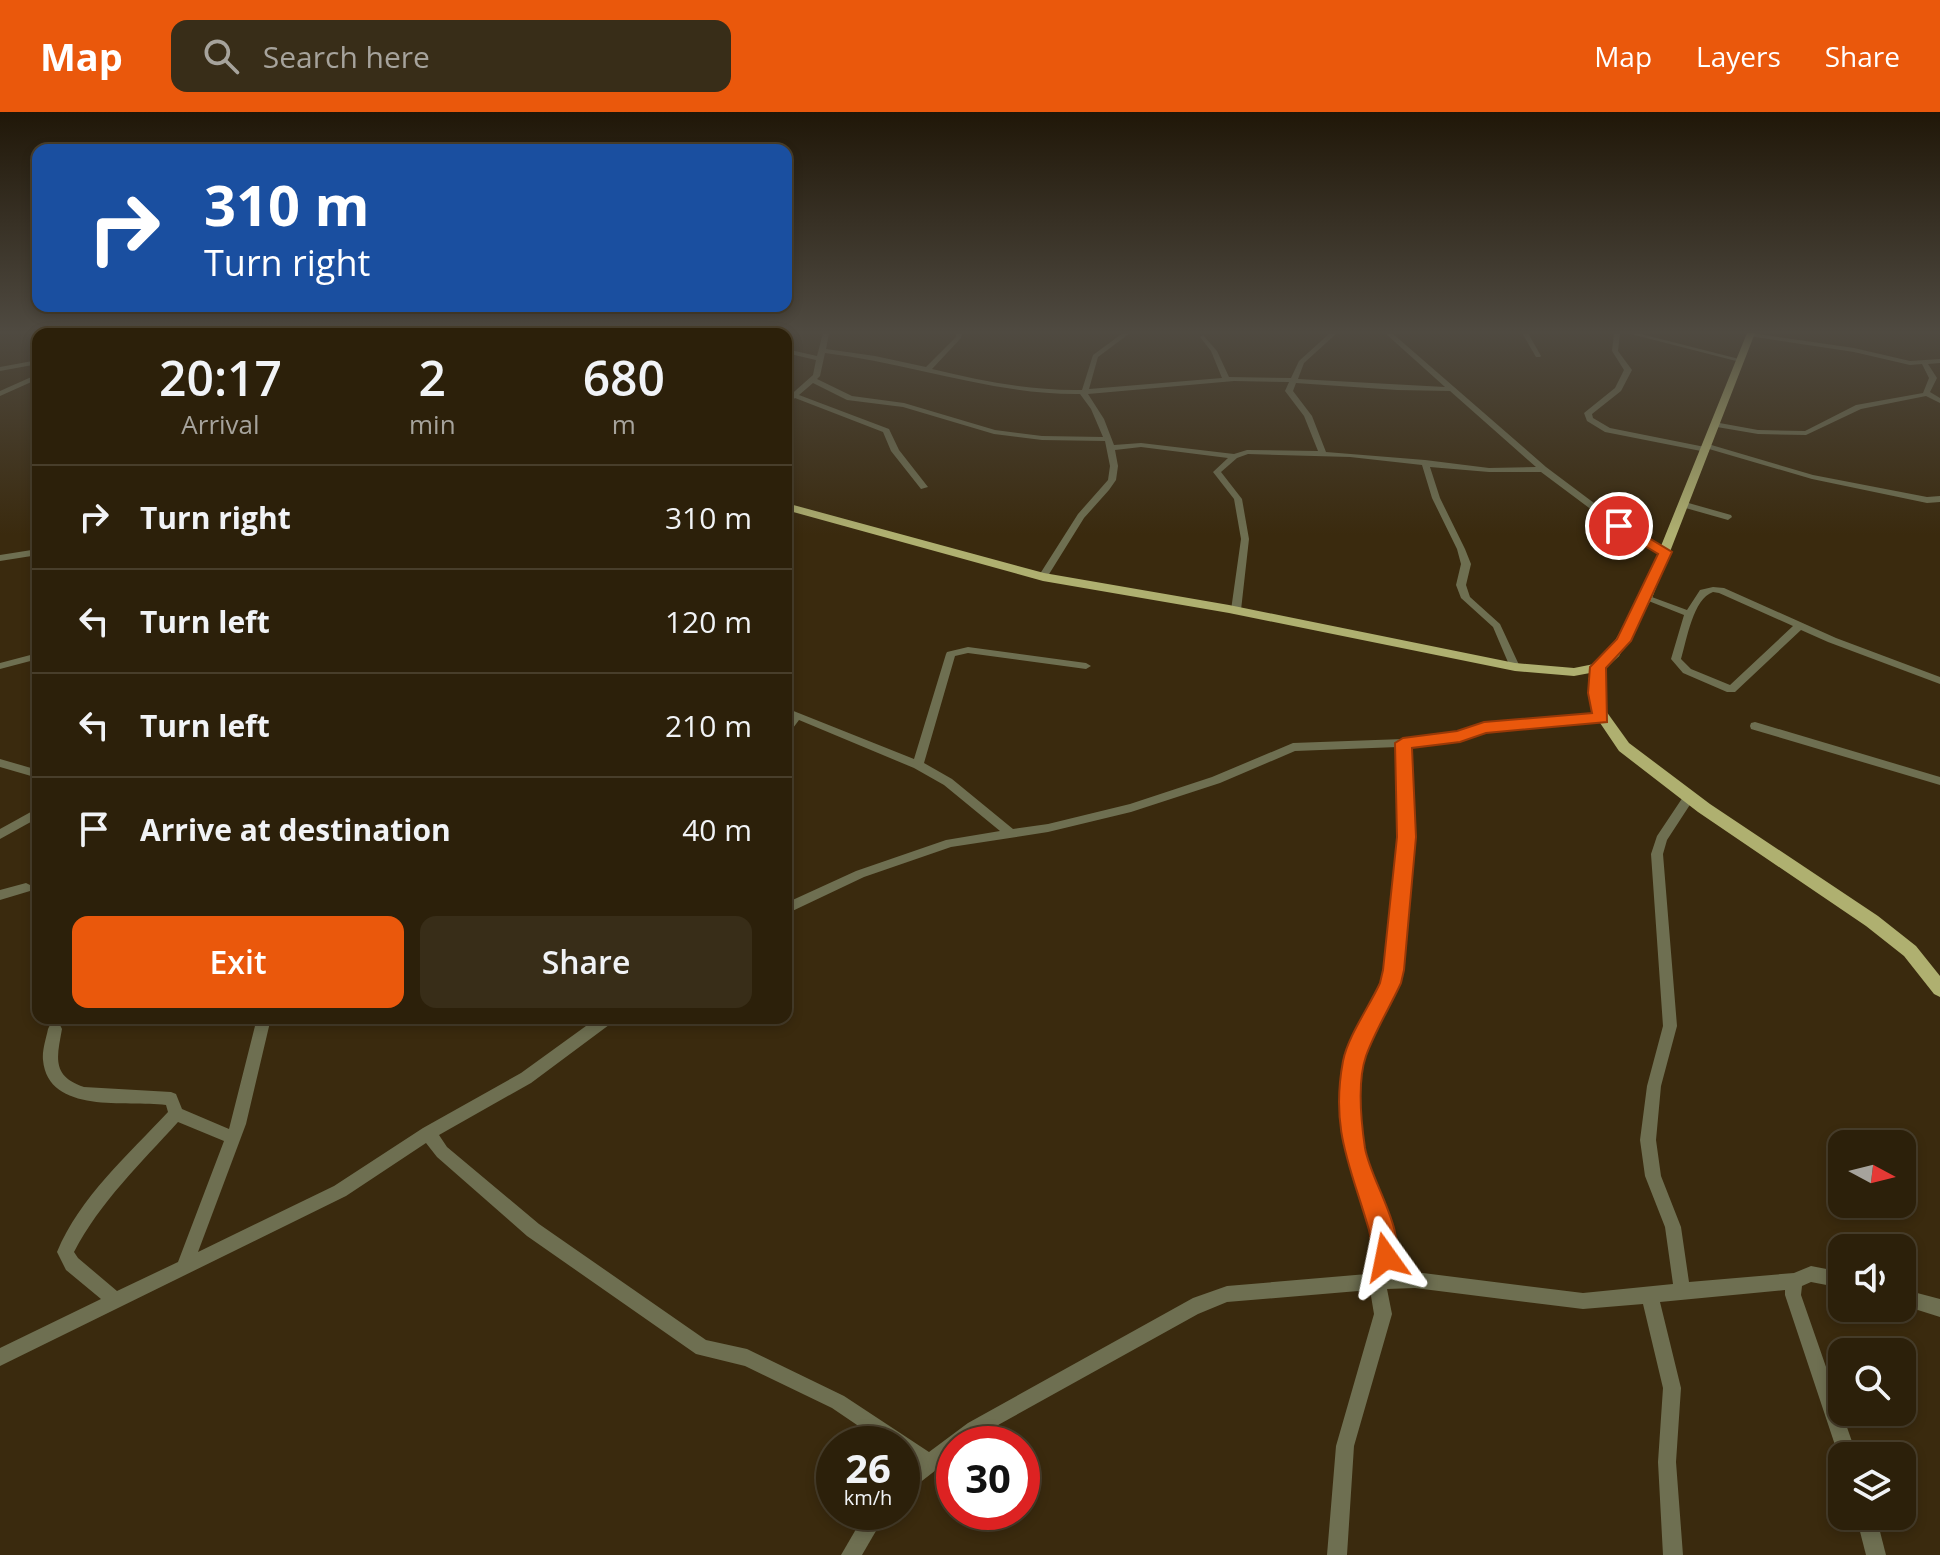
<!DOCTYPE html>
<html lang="en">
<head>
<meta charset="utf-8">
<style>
  :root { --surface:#2c200a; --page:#382d18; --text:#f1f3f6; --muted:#a6a39c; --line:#483e2b; --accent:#ea580c }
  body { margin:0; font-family:"Open Sans",sans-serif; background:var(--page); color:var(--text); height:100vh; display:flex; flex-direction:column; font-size:30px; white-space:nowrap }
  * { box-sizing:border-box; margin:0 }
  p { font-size:26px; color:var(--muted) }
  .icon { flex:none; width:44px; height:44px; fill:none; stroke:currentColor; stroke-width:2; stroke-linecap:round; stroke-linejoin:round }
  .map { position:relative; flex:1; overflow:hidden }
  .sheet { position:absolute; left:32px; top:216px; width:760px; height:696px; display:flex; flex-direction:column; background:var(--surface); border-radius:16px; box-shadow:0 4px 12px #0003,0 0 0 2px var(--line) }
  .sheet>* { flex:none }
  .hud { position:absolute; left:32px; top:32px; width:760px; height:168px; border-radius:16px; box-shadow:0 4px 12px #0003,0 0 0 2px var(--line); background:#1a4fa0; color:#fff; overflow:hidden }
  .needle { width:52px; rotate:97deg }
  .buttons { position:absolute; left:1828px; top:1018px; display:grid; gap:16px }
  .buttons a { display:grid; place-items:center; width:88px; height:88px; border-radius:16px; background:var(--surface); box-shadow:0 4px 12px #0003,0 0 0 2px var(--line); font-size:40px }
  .speed { position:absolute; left:816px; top:1314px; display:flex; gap:16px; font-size:40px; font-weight:700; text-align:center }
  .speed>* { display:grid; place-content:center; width:104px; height:104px; border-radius:50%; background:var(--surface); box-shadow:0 4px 12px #0003,0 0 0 2px var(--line); line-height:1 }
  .speed small { font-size:20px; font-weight:400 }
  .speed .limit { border:12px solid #d22; background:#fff; color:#111 }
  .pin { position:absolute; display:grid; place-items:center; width:68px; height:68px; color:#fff; margin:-34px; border:4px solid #fff; border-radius:50%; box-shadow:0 2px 8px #0007 }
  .me { position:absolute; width:88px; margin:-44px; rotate:348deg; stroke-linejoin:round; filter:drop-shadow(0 0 6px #0008) }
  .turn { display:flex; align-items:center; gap:28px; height:168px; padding:0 40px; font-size:36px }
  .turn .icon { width:104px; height:104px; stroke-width:2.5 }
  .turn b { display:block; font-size:56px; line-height:68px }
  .eta { display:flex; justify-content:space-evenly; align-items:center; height:136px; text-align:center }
  .eta b { font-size:48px; font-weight:600; line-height:56px }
  .cta { display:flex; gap:16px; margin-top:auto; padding:16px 40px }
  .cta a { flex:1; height:92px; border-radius:16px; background:var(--accent); color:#fff; font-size:32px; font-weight:600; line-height:92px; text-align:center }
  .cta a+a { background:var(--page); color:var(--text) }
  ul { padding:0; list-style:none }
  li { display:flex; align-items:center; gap:24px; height:104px; padding:0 40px; border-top:2px solid var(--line) }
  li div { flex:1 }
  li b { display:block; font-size:30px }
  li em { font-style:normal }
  header { display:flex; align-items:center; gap:48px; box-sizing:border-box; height:112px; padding:0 40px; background:var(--accent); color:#fff }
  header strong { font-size:38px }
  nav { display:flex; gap:44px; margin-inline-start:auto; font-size:28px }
  .search { width:560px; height:72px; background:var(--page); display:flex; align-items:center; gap:20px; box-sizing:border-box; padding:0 28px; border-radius:16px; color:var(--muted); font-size:30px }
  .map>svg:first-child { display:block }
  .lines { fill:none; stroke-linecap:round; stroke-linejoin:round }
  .minor { fill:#6e6f51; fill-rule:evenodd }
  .major { fill:#afb070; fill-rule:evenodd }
  .route { fill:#ea580c; stroke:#983908; stroke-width:2 }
</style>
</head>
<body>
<header>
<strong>Map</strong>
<div class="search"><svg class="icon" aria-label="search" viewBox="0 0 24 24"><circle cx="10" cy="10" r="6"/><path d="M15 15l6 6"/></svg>Search here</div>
<nav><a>Map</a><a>Layers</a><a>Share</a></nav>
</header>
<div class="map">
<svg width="1940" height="1443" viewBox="0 0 1940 1443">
  <rect width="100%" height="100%" fill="#3a2a0e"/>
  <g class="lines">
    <g class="minor">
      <rect x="544" y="221" width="6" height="1"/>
      <path d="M747,221h6l1,1h-7z"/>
      <path d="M823,221h6l-3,16 49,7 51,11 30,-30v-4h6l-1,5 -29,31c50,12 98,22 150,21l11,-35 30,-22h7l-32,24 -9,32 133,-11 -11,-27 -11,-14 3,-2 14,16 12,26 62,1 8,-17 31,-28h7l-33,30 -6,16 147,8 -60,-54h7l154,134 76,57 48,28 -5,3 -3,-1 -46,-26 -75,-56h-52l-59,-5 10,31 25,51 6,15 -5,21 4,12 30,27 20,43 -5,3 -5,-3 -17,-40 -32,-29 -5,-13 5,-21 -4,-15 -25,-51 -10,-33 -72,-8 -102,-3 -11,4 -16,14 21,27 7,40 -8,71 -5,3 -5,-3 10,-71 -7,-40 -21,-27 15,-14 -87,-11 -26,3 3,16 -2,14 -7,10 -25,28 -38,61h-6l-2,-2 40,-63 30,-34 2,-14 -5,-25 -63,-1 -48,-6 -91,-27 -56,-7 -34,-17 -14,12 90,34 10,21 29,37 -7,2 -30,-38 -8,-19 -88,-34 -9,7v-6l27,-24 3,-15 -30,-7v-4l31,7zM825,241c86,10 168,42 255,41l11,15 12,28 -61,-1 -47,-6 -91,-27 -52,-7 -35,-17 3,-3zM1234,269l55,1 -4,9 19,25 14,35 -71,-1 -13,4 -93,-11 -27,2 -10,-26 -16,-25zM1296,271l101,7 53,1 86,76 -47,1 -64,-8 -99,-8 -14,-36 -19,-25z"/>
      <path d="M1522,221h6l13,23 -1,1h-4z"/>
      <path d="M1614,221h6l-2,18 14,19 -11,21 -29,23 1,4 17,10 95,19v-3h3l105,31 114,22 13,-1v6l-13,1 -115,-24 -103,-30v3h-3l-101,-20 -18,-11 -3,-8 31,-25 9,-18 -12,-19z"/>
      <path d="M1627,221h10l106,27 -3,2z"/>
      <path d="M1751,221l103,15 56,13 30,-2v4l-12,1 9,14 -7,14 10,6v5l-14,-7 -65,13 -55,26 -48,-1 -47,-8v-4h3l44,8 47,1 51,-26 67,-12 6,-15 -7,-14 -12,1 -56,-13 -105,-16 -1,-1z"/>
      <path d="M38,248v4l-38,7v-4z"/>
      <path d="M38,262v5l-38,17v-5z"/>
      <path d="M1685,390l46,13 1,2 -4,3 -46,-13v-4z"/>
      <path d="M38,437v6l-38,6v-6z"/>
      <path d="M1713,475l11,1 112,50 104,39v7l-112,-42 -27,-12 -66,62h-8l-44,-19 -12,-14 13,-44 -43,-17 2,-2h6l38,14 13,-20zM1713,480l6,1 74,33 -63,59 -39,-16 -10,-10c6,-20 12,-60 32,-67z"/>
      <path d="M968,535l118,16 5,3 -5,3 -118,-16 -13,3 -31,107 28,16 61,50 35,-5 82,-20 82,-27 81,-34 110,-4 56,-6 25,-10 121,-7 1,2 -5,4 -116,8 -25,10 -51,6 3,91 -11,133 -3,13 -37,75 -3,43 4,49 28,83 6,39h19l168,21 90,-9 -8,-57 -20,-51 -5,-36 7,-54 16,-60 -12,-172 6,-18 28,-42h8l2,3 -28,43 -4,14 14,172 -16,60 -5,54 5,36 20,51 8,55 105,-9 17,-7 31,6v16l-31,-6 -9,4 -1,9 56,161h-15l-1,7 -56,-168v-5l-125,12 21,86 -5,74 7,93h-20l-5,-93 5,-74 -20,-84 -60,5 -168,-21 -28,1 5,25 -38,132 -7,109h-20l9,-109 38,-132 -4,-24 -143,12 -29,12 -218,121 -11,9h-15v12l-45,35 -7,2v-21l12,-9 -12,-8v-11h-17l-53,-36 -87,-42 -49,-12 -169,-118 -90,-79 -11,-14 -80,53 -346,170v-18l101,-49 -35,-29 -9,-18c23,-55 71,-97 111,-140l-2,-7c-39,-5 -118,10 -123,-45 -1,-10 3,-21 5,-31l2,-4 5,-2 5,2 2,4c-5,28 -11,47 22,58l87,5 5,2 6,15 47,20 28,-111h14l-25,106 -48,128 136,-66 89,-58 98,-55 76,-55h18l-2,4 -82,61 -92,52 8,12 92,77 167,116 41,9 97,47 85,56 39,-29 225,-125 34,-12 152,-13 -5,-40 -28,-83 -2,-49 3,-43 37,-75 3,-13 13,-133 -2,-90 -103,4 -75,32 -89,29 -83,20 -97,15 -87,30 -78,37v-11l70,-32 90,-31 54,-9 -56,-46 -30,-17 -115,-48 -9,12 -4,1v-11l4,-5 -4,-2v-7l128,51 32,-105 1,-2zM178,1010l46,19 -46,121 -61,29 -39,-33 -4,-6c26,-50 67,-89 104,-130z"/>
      <path d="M38,541v6l-38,10v-6z"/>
      <path d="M1755,610l185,55v8l-189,-56 -1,-3 1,-3z"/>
      <path d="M0,647l38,11v8l-38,-11z"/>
      <path d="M38,696v10l-38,21v-10z"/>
      <path d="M26,771l4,2 2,3 -2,3 -30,9v-10z"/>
      <path d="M1902,1177l38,10v18l-38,-12z"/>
      <path d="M866,1400h21l-25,43h-21z"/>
      <path d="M1856,1404h20l10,39h-20z"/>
    </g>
    <g class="major">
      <rect x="189" y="221" width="13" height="1"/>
      <path d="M1747,221h8l-103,265 -33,58 -14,13 -3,12 4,30 23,32 81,61 168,112 38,30 24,30v21l-6,-3 -30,-38 -38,-30 -168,-114 -79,-61 -27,-40 -4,-30 2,-8 -16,3 -59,-5 -286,-58 -186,-32 -257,-71v-7l258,70 185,32 286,58 59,5 20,-4 15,-13 31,-53z"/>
    </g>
  </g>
  <linearGradient id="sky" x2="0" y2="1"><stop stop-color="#201708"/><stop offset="0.52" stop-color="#4f4a41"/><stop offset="1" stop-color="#4f4a41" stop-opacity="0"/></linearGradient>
  <rect width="1940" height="423" fill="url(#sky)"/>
  <path class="route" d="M1615,411h9l48,29 -41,89 -25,27 1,54 -121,11 -26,9 -48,6 4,89 -12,133 -3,13c-11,24 -26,48 -35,73 -9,26 -5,65 -1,92 6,34 43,85 29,118l-8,3 -9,-3c-5,-12 -5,-24 -8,-36 -18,-63 -39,-100 -26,-169 5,-25 26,-54 37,-78l3,-13 14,-133 -2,-94 8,-5 54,-7 27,-9 108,-9 -4,-20 2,-26 27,-28 41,-85 -43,-26z"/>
</svg>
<div class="buttons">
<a><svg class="needle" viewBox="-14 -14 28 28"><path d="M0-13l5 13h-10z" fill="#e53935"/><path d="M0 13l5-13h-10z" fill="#a6a39c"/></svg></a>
<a><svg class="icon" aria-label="sound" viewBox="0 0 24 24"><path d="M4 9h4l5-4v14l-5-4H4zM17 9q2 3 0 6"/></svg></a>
<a><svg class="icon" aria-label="search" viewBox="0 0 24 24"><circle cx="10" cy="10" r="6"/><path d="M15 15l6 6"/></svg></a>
<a><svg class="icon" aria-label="layers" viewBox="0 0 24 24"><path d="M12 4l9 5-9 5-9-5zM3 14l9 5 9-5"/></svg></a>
</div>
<div class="speed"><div>26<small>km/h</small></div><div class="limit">30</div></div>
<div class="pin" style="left:1619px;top:414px;background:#d93025"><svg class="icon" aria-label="arrive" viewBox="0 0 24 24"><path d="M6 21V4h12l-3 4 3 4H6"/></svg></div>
<svg class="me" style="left:1386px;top:1145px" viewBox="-20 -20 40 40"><path d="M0-17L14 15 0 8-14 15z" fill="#ea580c" stroke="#fff" stroke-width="4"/></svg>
<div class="hud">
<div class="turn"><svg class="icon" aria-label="right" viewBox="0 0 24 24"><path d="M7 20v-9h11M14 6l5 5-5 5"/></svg><div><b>310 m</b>Turn right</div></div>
</div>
<section class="sheet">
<div class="eta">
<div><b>20:17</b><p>Arrival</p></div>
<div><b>2</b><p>min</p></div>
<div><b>680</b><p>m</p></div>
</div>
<ul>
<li><svg class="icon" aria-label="right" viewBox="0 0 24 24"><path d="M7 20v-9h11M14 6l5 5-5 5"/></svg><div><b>Turn right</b></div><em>310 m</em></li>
<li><svg class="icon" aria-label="left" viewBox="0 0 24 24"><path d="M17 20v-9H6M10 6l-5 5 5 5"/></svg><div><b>Turn left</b></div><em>120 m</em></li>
<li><svg class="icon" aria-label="left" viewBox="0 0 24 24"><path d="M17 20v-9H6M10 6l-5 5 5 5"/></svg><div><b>Turn left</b></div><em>210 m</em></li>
<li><svg class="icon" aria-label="arrive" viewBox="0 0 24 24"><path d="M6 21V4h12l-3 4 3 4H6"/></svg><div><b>Arrive at destination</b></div><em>40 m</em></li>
</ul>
<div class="cta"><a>Exit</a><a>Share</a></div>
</section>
</div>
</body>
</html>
